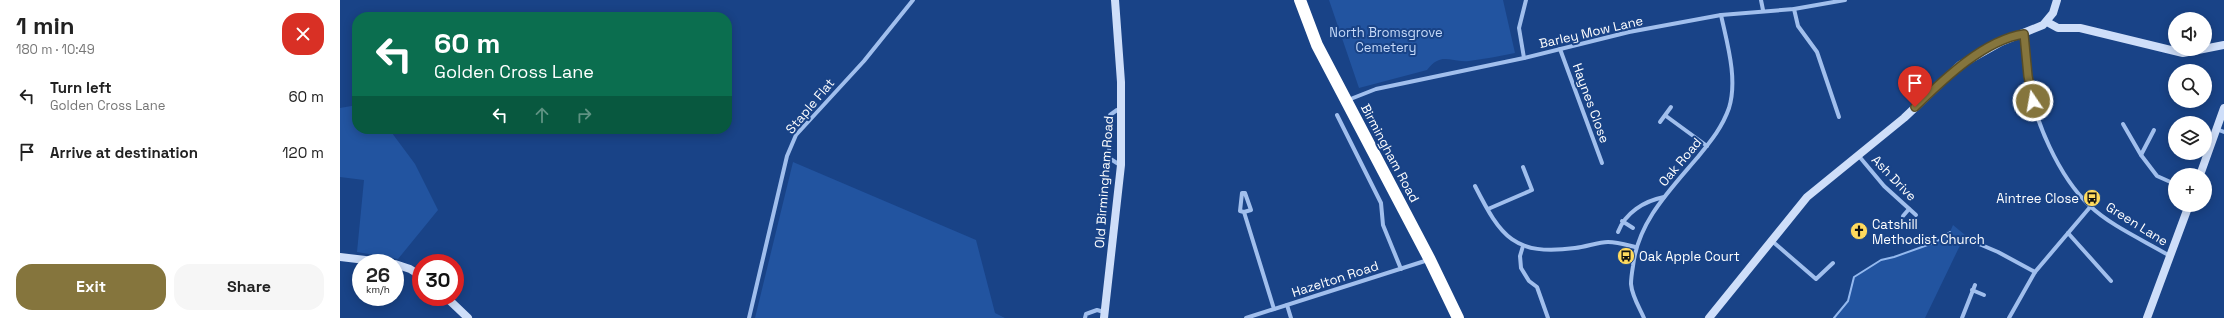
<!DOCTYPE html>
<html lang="en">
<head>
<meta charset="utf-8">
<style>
  :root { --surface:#fff; --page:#f6f6f6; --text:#222; --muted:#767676; --accent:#85753d }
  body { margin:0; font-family:"Space Grotesk",sans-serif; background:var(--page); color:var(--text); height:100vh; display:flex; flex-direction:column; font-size:15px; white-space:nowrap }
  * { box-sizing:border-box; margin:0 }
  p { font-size:13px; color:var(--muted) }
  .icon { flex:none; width:22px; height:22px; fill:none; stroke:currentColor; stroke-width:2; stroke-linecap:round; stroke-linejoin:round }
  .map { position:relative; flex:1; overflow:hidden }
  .details { display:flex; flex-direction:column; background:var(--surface); width:340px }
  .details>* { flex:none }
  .banner { position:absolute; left:12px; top:12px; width:380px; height:122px; border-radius:16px; box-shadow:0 2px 10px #0003; background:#0b6e4f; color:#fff; overflow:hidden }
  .buttons { position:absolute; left:1828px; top:12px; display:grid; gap:8px }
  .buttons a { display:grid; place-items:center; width:44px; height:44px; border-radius:50%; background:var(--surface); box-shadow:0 2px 10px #0003; font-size:20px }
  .speed { position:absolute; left:12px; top:254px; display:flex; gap:8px; font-size:20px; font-weight:700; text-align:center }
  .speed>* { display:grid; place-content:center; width:52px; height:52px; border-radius:50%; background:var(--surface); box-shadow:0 2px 10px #0003; line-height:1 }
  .speed small { font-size:10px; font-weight:400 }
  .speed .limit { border:6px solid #d22; background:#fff; color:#111 }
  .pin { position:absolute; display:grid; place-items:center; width:34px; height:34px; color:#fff; margin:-41px -17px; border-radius:50% 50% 50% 0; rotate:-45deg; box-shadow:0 0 4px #0007 }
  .pin .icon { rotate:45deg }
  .me { position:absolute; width:44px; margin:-22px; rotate:348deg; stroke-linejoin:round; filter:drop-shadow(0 0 3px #0008) }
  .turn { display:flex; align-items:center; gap:14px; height:84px; padding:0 16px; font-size:18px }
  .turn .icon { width:52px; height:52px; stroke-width:2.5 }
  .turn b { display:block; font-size:28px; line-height:34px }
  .lanes { display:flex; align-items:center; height:38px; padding:0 16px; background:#0003; justify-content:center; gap:20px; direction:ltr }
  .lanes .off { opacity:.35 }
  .round { display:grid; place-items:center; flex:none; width:42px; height:42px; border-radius:16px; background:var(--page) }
  .head { display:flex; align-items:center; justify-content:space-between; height:68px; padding:0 16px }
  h1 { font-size:24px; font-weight:700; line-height:30px }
  .button { display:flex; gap:8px; margin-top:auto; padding:8px 16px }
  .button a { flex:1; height:46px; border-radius:16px; background:var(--accent); color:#fff; font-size:16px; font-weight:700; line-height:46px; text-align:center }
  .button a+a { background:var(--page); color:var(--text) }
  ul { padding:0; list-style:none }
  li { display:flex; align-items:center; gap:12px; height:56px; padding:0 16px }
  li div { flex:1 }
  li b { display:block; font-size:15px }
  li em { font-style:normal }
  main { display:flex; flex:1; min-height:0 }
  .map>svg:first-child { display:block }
  .green { fill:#2254a0 }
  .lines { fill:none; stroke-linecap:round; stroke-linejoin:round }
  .stream { stroke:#94b9ef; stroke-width:2 }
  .street { stroke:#a1bfed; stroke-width:4 }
  .secondary { stroke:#cedef9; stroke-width:8 }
  .highway { stroke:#fff; stroke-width:12 }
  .route-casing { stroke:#564c28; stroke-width:10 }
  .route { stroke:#85753d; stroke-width:7 }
  .labels { text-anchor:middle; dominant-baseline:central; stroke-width:4; stroke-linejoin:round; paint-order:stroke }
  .park-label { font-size:13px; fill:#c6daf9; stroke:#194387 }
  .street-label { font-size:13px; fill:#fff; stroke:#194387 }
  .poi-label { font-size:13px; fill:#fff; stroke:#194387; text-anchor:start }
</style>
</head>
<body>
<main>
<section class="details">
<div class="head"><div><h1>1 min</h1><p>180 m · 10:49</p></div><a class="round" style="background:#d93025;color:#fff"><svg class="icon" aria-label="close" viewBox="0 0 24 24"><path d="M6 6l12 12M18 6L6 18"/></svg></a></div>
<ul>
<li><svg class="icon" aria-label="left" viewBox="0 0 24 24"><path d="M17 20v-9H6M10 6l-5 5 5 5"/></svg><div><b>Turn left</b><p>Golden Cross Lane</p></div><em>60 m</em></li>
<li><svg class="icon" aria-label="arrive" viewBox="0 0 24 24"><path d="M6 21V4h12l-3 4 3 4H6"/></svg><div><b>Arrive at destination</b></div><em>120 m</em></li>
</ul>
<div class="button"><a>Exit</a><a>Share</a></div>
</section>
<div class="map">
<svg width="1884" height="318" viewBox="0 0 1884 318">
  <rect width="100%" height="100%" fill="#194387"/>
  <g class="green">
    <path d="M989,0h174l12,53c-15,3 -31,6 -46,8 -19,2 -27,-10 -42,9l-68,18z"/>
    <path d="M17,105v24h32l26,35 23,46 -40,49 -41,-7 7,-72 -24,-3v-69z"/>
    <path d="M453,162l183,78 19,73 10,5h-250z"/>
    <path d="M1613,225l12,10 -40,83h-91l14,-17 6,-24 27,-17 13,-3 42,-15 14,-10z"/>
  </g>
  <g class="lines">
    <path class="stream" d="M1494,318l14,-17 6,-24 27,-17 13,-3 42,-15 14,-10"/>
    <g class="street">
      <path d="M1421,0l2,10"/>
      <path d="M1454,9l4,17 19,26 22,65"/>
      <path d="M1684,34c3,14 2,28 4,42 5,43 31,101 62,130 21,20 55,35 80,50"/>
      <path d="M1220,49l42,114"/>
      <path d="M1184,58l-5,-30 7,-28"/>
      <path d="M1008,100l28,-11 148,-31 105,-26 92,-17 73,-6 51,-9"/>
      <path d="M997,115l44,88 2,22 18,44"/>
      <path d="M1326,116l41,30"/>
      <path d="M1320,122l11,-15"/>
      <path d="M1783,124l18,31 16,21 18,8"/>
      <path d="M1876,129l8,3"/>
      <path d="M1518,155l26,31 32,29"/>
      <path d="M1801,155l13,-25"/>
      <path d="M780,165l-11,-7 1,-43 7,-5 4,1"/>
      <path d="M1135,186c26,51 39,70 100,62 11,-1 23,-6 33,-6 9,0 19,3 27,5"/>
      <path d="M1148,209l44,-19 -9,-23"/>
      <path d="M904,212l7,-2 -6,-17h-3l-2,18 4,1 30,97"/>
      <path d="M1563,216l6,-7"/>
      <path d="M1282,221l11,7"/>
      <path d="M1278,232c7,-19 26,-31 46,-35"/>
      <path d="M1728,233l43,48"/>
      <path d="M1625,238l33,14 37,20"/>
      <path d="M1432,241l44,38 17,-16"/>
      <path d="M1183,246l-3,10 1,12 8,13 8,6 11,31"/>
      <path d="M1632,290l12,5"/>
      <path d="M947,305l4,13"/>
      <path d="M409,318l38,-162 9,-21 68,-74 49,-61"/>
      <path d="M745,318l1,-4 11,-4 7,2"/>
      <path d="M906,318l182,-58"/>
      <path d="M1304,318c-5,-11 -12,-22 -13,-34 0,-6 1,-12 2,-18 5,-44 36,-75 64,-108 13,-16 25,-30 32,-50 9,-29 -2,-65 -8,-93"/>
      <path d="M1622,318l13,-33"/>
      <path d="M1669,318l26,-46 56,-66"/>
    </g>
    <g class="secondary">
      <path d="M1707,22l11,6h22l103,25 41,-8"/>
      <path d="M1860,175l24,-67"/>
      <path d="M0,257l51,6"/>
      <path d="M55,264l15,5 11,7"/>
      <path d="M106,297l22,21"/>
      <path d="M764,318l17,-153v-83l-6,-82"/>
      <path d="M1369,318l98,-121 97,-79 56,-53 41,-23 42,-17 10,-12 4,-13"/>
      <path d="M1807,318l42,-113"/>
    </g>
    <path class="highway" d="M960,0l17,45 113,215 28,58"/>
  </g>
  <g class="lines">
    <defs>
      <path id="route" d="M1575,107c29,-28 69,-67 109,-73l4,42 5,25"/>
    </defs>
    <use href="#route" class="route-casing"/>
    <use href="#route" class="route"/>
  </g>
  <defs>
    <symbol id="bus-disc" viewBox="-11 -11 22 22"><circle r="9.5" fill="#ffda5d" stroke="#194387"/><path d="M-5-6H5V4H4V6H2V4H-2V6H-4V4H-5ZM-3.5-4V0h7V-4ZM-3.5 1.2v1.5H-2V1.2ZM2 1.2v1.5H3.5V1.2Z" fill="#111"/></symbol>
    <symbol id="church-disc" viewBox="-11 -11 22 22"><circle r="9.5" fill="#ffda5d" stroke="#194387"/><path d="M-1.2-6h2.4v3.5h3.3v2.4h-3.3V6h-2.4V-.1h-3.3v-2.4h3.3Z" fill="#111"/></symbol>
  </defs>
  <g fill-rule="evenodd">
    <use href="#bus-disc" x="1742" y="188" width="20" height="20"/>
    <use href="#church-disc" x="1509" y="221" width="20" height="20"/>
    <use href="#bus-disc" x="1276" y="246" width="20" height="20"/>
  </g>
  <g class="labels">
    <g class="park-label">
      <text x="1046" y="32">North Bromsgrove<tspan x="1046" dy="15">Cemetery</tspan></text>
    </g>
    <g class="street-label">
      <text transform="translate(1251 32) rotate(-13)">Barley Mow Lane</text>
      <text transform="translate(1251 103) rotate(70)">Haynes Close</text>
      <text transform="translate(470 106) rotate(-50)">Staple Flat</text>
      <text transform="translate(1050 153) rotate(62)">Birmingham Road</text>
      <text transform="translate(1340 162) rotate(-50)">Oak Road</text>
      <text transform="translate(1554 178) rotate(46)">Ash Drive</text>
      <text transform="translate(764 182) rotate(-86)">Old Birmingham Road</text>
      <text transform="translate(1797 224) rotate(32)">Green Lane</text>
      <text transform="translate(995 279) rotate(-18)">Hazelton Road</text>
    </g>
    <g class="poi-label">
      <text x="1739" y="198" text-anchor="end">Aintree Close</text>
      <text x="1532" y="224">Catshill<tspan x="1532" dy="15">Methodist Church</tspan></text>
      <text x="1299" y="256">Oak Apple Court</text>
    </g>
  </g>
</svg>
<div class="buttons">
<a><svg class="icon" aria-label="sound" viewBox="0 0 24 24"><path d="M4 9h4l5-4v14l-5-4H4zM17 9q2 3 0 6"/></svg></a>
<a><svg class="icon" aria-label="search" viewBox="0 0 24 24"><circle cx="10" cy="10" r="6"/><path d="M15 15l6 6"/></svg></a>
<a><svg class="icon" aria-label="layers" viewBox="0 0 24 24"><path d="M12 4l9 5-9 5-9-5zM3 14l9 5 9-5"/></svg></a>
<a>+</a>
</div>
<div class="speed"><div>26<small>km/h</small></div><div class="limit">30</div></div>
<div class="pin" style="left:1575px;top:107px;background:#d93025"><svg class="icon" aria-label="arrive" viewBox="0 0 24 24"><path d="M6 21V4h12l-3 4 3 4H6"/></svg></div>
<svg class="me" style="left:1693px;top:101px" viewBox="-20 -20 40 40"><circle r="17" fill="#85753d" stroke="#fff" stroke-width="3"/><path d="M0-11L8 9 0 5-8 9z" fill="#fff"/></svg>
<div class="banner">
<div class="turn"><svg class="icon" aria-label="left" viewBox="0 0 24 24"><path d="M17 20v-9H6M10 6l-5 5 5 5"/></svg><div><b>60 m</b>Golden Cross Lane</div></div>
<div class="lanes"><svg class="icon" aria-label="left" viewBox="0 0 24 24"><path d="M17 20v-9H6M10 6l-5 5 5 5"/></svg><svg class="icon off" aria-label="ahead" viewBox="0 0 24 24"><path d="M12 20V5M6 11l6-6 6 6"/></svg><svg class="icon off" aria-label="right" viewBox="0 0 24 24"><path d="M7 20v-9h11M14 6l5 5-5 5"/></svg></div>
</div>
</div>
</main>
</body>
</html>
